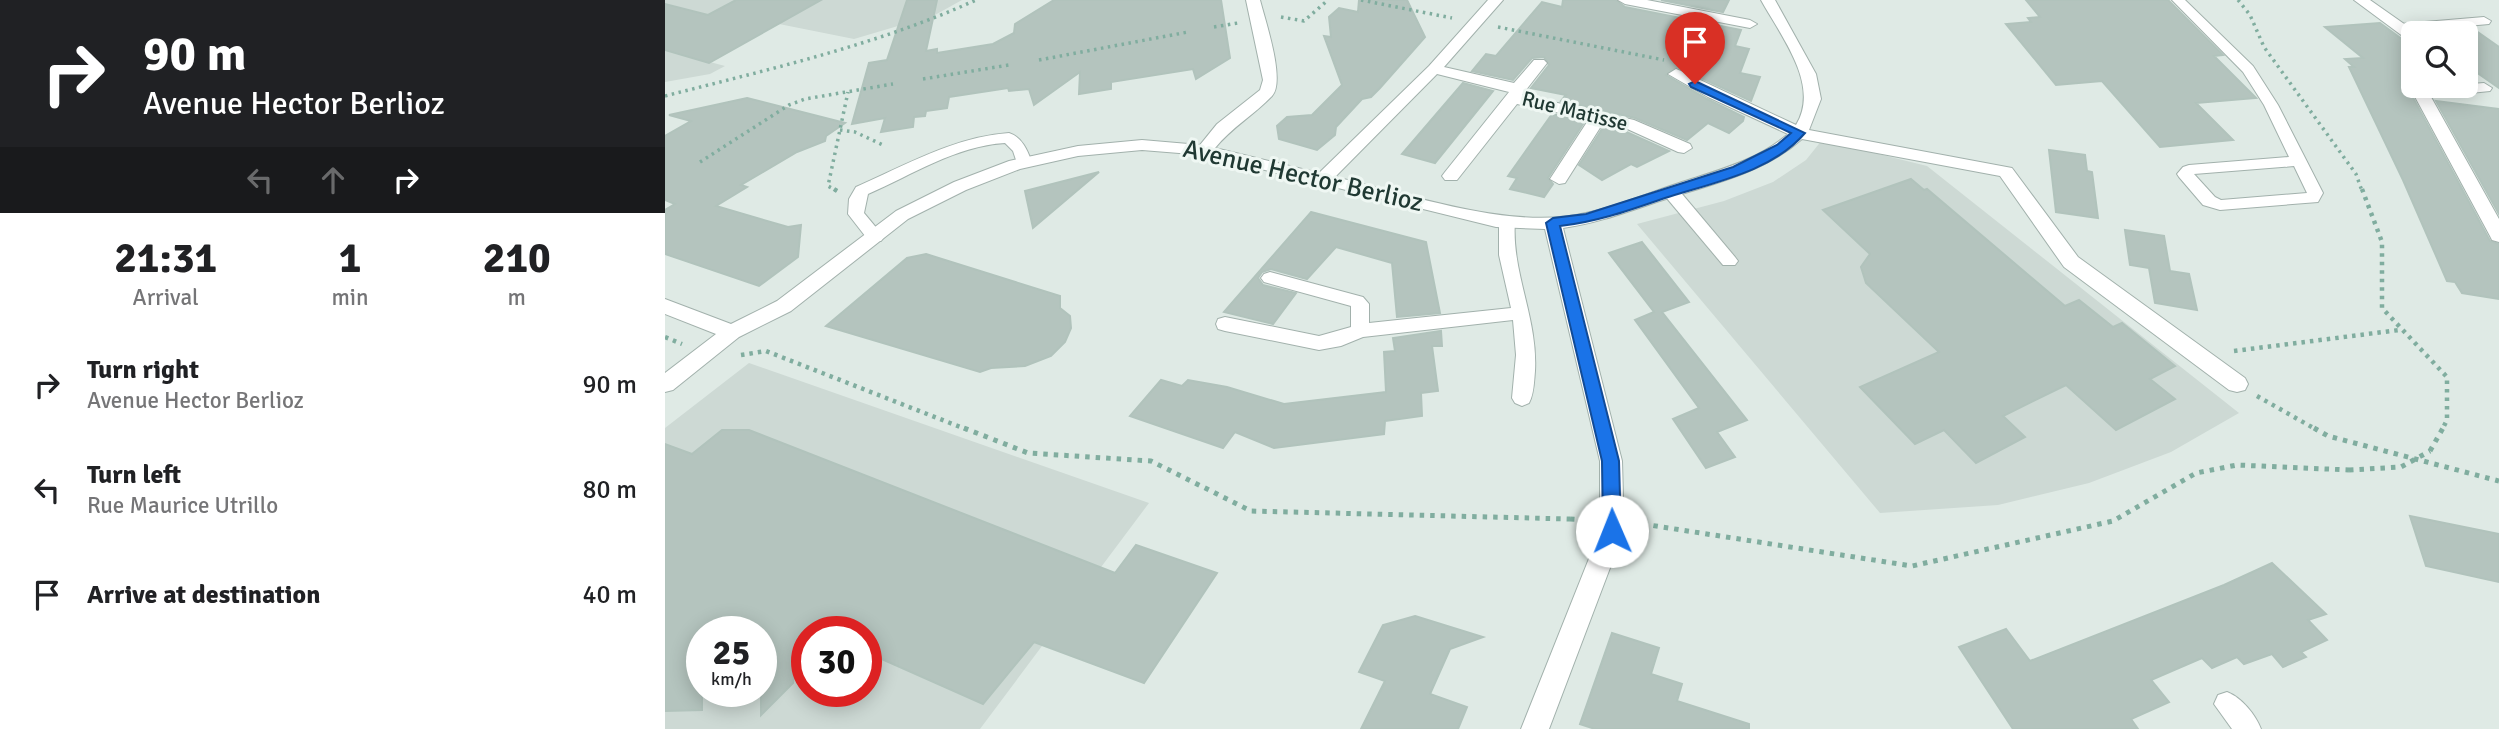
<!DOCTYPE html>
<html lang="en">
<head>
<meta charset="utf-8">
<style>
  :root { --surface:#fff; --page:#f2f2f2; --text:#202124; --muted:#757577 }
  body { margin:0; font-family:Signika,sans-serif; background:var(--page); color:var(--text); height:100vh; display:flex; flex-direction:column; font-size:26px; white-space:nowrap }
  * { box-sizing:border-box; margin:0 }
  p { font-size:23px; color:var(--muted) }
  .icon { flex:none; width:38px; height:38px; fill:none; stroke:currentColor; stroke-width:2; stroke-linecap:round; stroke-linejoin:round }
  .map { position:relative; flex:1; overflow:hidden }
  .side { display:flex; flex-direction:column; background:var(--surface); width:665px }
  .side>* { flex:none }
  .top-card { background:#202124; color:#fff; overflow:hidden }
  .buttons { position:absolute; left:1736px; top:21px; display:grid; gap:14px }
  .buttons a { display:grid; place-items:center; width:77px; height:77px; border-radius:10px; background:var(--surface); box-shadow:0 4px 18px #0003; font-size:35px }
  .speed { position:absolute; left:21px; top:616px; display:flex; gap:14px; font-size:35px; font-weight:700; text-align:center }
  .speed>* { display:grid; place-content:center; width:91px; height:91px; border-radius:50%; background:var(--surface); box-shadow:0 4px 18px #0003; line-height:1 }
  .speed small { font-size:18px; font-weight:400 }
  .speed .limit { border:10px solid #d22; background:#fff; color:#111 }
  .pin { position:absolute; display:grid; place-items:center; width:60px; height:60px; color:#fff; margin:-72px -30px; border-radius:50% 50% 50% 0; rotate:-45deg; box-shadow:0 0 7px #0007 }
  .pin .icon { rotate:45deg }
  .me { position:absolute; width:77px; margin:-38px; rotate:359deg; stroke-linejoin:round; filter:drop-shadow(0 0 5px #0008) }
  .turn { display:flex; align-items:center; gap:24px; height:147px; padding:0 28px; font-size:32px }
  .turn .icon { width:91px; height:91px; stroke-width:2.5 }
  .turn b { display:block; font-size:49px; line-height:60px }
  .lanes { display:flex; align-items:center; height:66px; padding:0 28px; background:#0003; justify-content:center; gap:35px; direction:ltr }
  .lanes .off { opacity:.35 }
  .eta { display:flex; justify-content:space-evenly; align-items:center; height:119px; text-align:center }
  .eta b { font-size:42px; font-weight:700; line-height:49px }
  ul { padding:0; list-style:none }
  li { display:flex; align-items:center; gap:21px; height:105px; padding:0 28px }
  li div { flex:1 }
  li b { display:block; font-size:26px }
  li em { font-style:normal }
  main { display:flex; flex:1; min-height:0 }
  .map>svg:first-child { display:block }
  .built { fill:#cdd9d4; fill-rule:evenodd }
  .building { fill:#b4c4be; stroke:#b1c3bc; stroke-width:2 }
  .lines { fill:none; stroke-linecap:round; stroke-linejoin:round }
  .lane-casing { stroke:#a2b1ac; stroke-width:2 }
  .street-casing { stroke:#a2b1ac; stroke-width:2 }
  .path-far2 { stroke:#80ad9f; stroke-width:3.5; stroke-dasharray:2.5 4.5; stroke-linecap:butt }
  .path-far1 { stroke:#80ad9f; stroke-width:4.5; stroke-dasharray:3.5 5; stroke-linecap:butt }
  .path { stroke:#80ad9f; stroke-width:5; stroke-dasharray:4.5 6; stroke-linecap:butt }
  .lane { fill:#fff; fill-rule:evenodd }
  .street { fill:#fff; fill-rule:evenodd }
  .path-bridge { stroke:#80ad9f; stroke-width:5; stroke-dasharray:4.5 6; stroke-linecap:butt }
  .route { fill:#1a73e8; stroke:#114b97; stroke-width:2 }
  .labels { text-anchor:middle; dominant-baseline:central; stroke-width:6; stroke-linejoin:round; paint-order:stroke }
  .far-street-label { font-size:21px; fill:#203933; stroke:#eff7f3 }
  .street-label { font-size:26px; fill:#203933; stroke:#eff7f3 }
</style>
</head>
<body>
<main>
<section class="side">
<div class="top-card">
<div class="turn"><svg class="icon" aria-label="right" viewBox="0 0 24 24"><path d="M7 20v-9h11M14 6l5 5-5 5"/></svg><div><b>90 m</b>Avenue Hector Berlioz</div></div>
<div class="lanes"><svg class="icon off" aria-label="left" viewBox="0 0 24 24"><path d="M17 20v-9H6M10 6l-5 5 5 5"/></svg><svg class="icon off" aria-label="ahead" viewBox="0 0 24 24"><path d="M12 20V5M6 11l6-6 6 6"/></svg><svg class="icon" aria-label="right" viewBox="0 0 24 24"><path d="M7 20v-9h11M14 6l5 5-5 5"/></svg></div>
</div>
<div class="eta">
<div><b>21:31</b><p>Arrival</p></div>
<div><b>1</b><p>min</p></div>
<div><b>210</b><p>m</p></div>
</div>
<ul>
<li><svg class="icon" aria-label="right" viewBox="0 0 24 24"><path d="M7 20v-9h11M14 6l5 5-5 5"/></svg><div><b>Turn right</b><p>Avenue Hector Berlioz</p></div><em>90 m</em></li>
<li><svg class="icon" aria-label="left" viewBox="0 0 24 24"><path d="M17 20v-9H6M10 6l-5 5 5 5"/></svg><div><b>Turn left</b><p>Rue Maurice Utrillo</p></div><em>80 m</em></li>
<li><svg class="icon" aria-label="arrive" viewBox="0 0 24 24"><path d="M6 21V4h12l-3 4 3 4H6"/></svg><div><b>Arrive at destination</b></div><em>40 m</em></li>
</ul>
</section>
<div class="map">
<svg width="1834" height="729" viewBox="0 0 1834 729">
  <rect width="100%" height="100%" fill="#dfeae5"/>
  <g class="built">
    <path d="M0,0h297l-27,15 -81,24 -75,-15 -69,38 15,4 -15,8 -45,8z"/>
    <path d="M1157,140l105,26 312,247 -68,39 -82,31 -91,22 -118,8 -243,-289 87,-23 49,-19 33,-22z"/>
    <path d="M84,363l400,140 -169,226h-315v-301zM37,632h59v59h-59zM142,632h59v59h-59z"/>
  </g>
  <g class="building">
    <path d="M71,0h85l-112,63 -44,-13v-46l43,11z"/>
    <path d="M242,0h30l-11,51 11,-2v4l56,-9 21,-11 1,-9 39,-24h167l9,58 -34,21 -3,-10 -82,13v7l-32,5 1,-22 -46,33 -5,-16 -20,2 -1,-3 -59,9 -2,11 -21,3 -1,5 -11,1 -1,10 -32,5 4,-14 -33,6 17,-61 18,-3z"/>
    <path d="M694,0h48l18,37 -45,51 -9,9 -9,2 -26,28 -1,8 -18,15 -38,-11 -2,-13 10,-9 25,-2 30,-30 -18,-49 7,1 -2,-20 10,-9 19,4z"/>
    <path d="M898,0h53l9,7 116,23 -6,16 14,3 -9,24 20,4 -9,24 -74,-34 -11,8 41,24 37,18 -1,4 -14,12 -21,-10 -21,17 -52,-22 -74,-17 5,-6 -35,-7 18,-23 -5,-8 -12,1 -19,22 -41,-9 14,-17 10,2 46,-54 20,5z"/>
    <path d="M996,0h68l-6,12z"/>
    <path d="M1361,0h142l55,55 -9,1 42,42 -60,5 37,37 -73,7 -58,-66 -46,4 -50,-61 25,-2 -3,-4 12,-1z"/>
    <path d="M1715,23l26,19 7,1v47l-2,4 79,147 9,3v55l-37,-6 -7,-11 -8,-1 -44,-101 -54,-113h5l-9,-8 18,-1 -38,-31z"/>
    <path d="M1807,28l27,19v41l-33,-23v-32h-45z"/>
    <path d="M798,83l30,8 -58,72 -33,-9z"/>
    <path d="M82,98l98,25 -19,13 -1,5 -28,11 -56,33 6,2 -31,19 72,21 13,-2 -3,32 -39,29 -94,-32v-44l10,-6 -10,-4v-64l26,-15 -22,-6z"/>
    <path d="M1771,101l63,8v105z"/>
    <path d="M887,114l33,7 -37,57 5,6 -9,13 -34,-8 7,-11 -9,-2z"/>
    <path d="M939,126l18,4 47,21 -32,16 -6,-3 -29,16 -23,-15z"/>
    <path d="M1384,150l36,5 2,16 5,1 6,46 -42,-6z"/>
    <path d="M434,172l-66,56 -8,-37z"/>
    <path d="M1246,179l13,11 3,-1 138,117 14,-6 34,27 9,-4 53,43 -25,13 25,20 -59,31 -50,-45 -63,31 22,21 -49,26 -32,-33 -29,14 -55,-57 79,-35 -73,-69 -5,-16 9,-13 -47,-44z"/>
    <path d="M646,212l115,30 14,71 -43,4 -5,-54 -56,-16 -29,32 -36,-10 -9,3 -4,6 5,7 33,8 -23,31 -49,-12z"/>
    <path d="M1460,230l39,6 6,35 19,3 8,36 -42,-7 -6,-35 -19,-3z"/>
    <path d="M977,242l47,60 -27,10 85,108 -30,12 18,25 -29,11 -33,-49 26,-11 -64,-88 19,-8 -45,-59z"/>
    <path d="M261,254l134,42v12l10,8 1,12 -6,14 -14,14 -26,10 -34,2 -11,4 -154,-46 81,-68z"/>
    <path d="M776,331l1,15h-10l6,45 -17,2 1,23 -37,5 -1,13 -110,14 -39,-16 -12,16 -93,-32 31,-36 21,6 6,-6 39,7 57,17 102,-12 -2,-40 11,-1 -2,-13z"/>
    <path d="M57,430h27l366,143 21,-28 81,28 -73,110 -110,-41 -51,62 -117,-52v-20h-59v27l-12,11 -2,13 -32,32v-83h-59v78l-37,1v-267l27,10z"/>
    <path d="M1745,516l89,18v48l-73,-16z"/>
    <path d="M1607,563l54,51 -18,6 19,20 -26,12 5,5 -23,10 -11,-13 -28,10 -7,-7 -25,11 -10,-10 -51,22 18,22 -38,17 7,10h-125l-54,-82 47,-18 24,32 194,-76z"/>
    <path d="M750,616l68,21 -33,12 -20,45 37,13 -9,22h-97l24,-48 -26,-9 24,-47z"/>
    <path d="M947,633l47,15 -8,26 31,10 -5,17 72,23v5h-154l-15,-5z"/>
  </g>
  <g class="lines">
    <defs>
      <g id="lane">
        <path d="M1507,0h13l68,66 25,39 45,88 -5,9 -98,8 -17,-5 -24,-28 -2,-3 6,-7 6,-2 100,-8 -25,-52 -21,-33zM1629,166l13,27 -86,7 -6,-3 -21,-23z"/>
        <path d="M1819,17l7,4 -2,3 -88,8 -7,-4 7,-4z"/>
        <path d="M344,133c13,4 19,18 23,30l-2,3h-12l-5,-15 -8,-8c-49,3 -93,32 -137,51l-4,19 20,24 -3,4h-12l-21,-27 1,-15 7,-12c50,-22 98,-50 153,-54z"/>
        <path d="M1006,187l6,1 58,69 3,4 -3,4h-12l-58,-69 -2,-4z"/>
        <path d="M842,216l8,5c-4,51 23,97 20,150 -1,11 -1,23 -6,32l-7,3 -7,-3 -3,-5 4,-43 -3,-35 -150,17 -22,9 -22,4 -94,-19 -7,-2 -2,-5 2,-5 7,-2 94,19 32,-9v-21l-87,-24 -3,-4 3,-4 6,-2 93,25 6,7v19l142,-15 -12,-53v-34z"/>
        <path d="M1562,692c15,6 28,22 34,37h-29l-18,-25 4,-9z"/>
      </g>
      <g id="street">
        <path d="M581,0h14c5,20 26,81 12,96 -18,19 -40,31 -57,52l104,25 110,-107 59,-66h15l-59,67 70,16 20,-23h10l3,3 -25,32 112,25 56,24 2,4 -8,5 -6,-1 -55,-25 -20,-4 -38,60 -6,1 -9,-5 39,-60 -72,-15 -60,76h-12l-3,-4 3,-4 64,-80 -72,-18 -102,103c75,17 176,54 251,36 32,-7 65,-21 96,-31 37,-12 76,-22 106,-48l-80,-37 -40,-23 8,-5 5,2 115,54c25,-40 -16,-90 -35,-125h14l41,74 5,25 -12,31 203,38 66,89 167,121 3,6 -3,6 -8,2 -8,-2 -165,-123 -64,-91 -198,-37c-37,33 -89,45 -136,60 -34,11 -67,24 -103,29l59,233 2,70 -75,198h-28l79,-198v-70l-55,-232 -49,-2 -292,-72 -62,-5 -64,6 -58,13 -54,21 -58,29 -117,92 -52,26 -66,53 -8,2v-19l51,-39 -51,-20v-15l66,25 46,-23 119,-90 58,-29 55,-21 69,-15 64,-6 58,5 17,-21 43,-34 3,-10z"/>
        <path d="M953,0h29l103,20 7,4 -7,4 -125,-24z"/>
        <path d="M1689,0h16l47,33h-4v8l-5,-1z"/>
        <path d="M1819,83l8,5 -2,3 -59,6 68,122v23l-7,-2 -2,-4 -77,-143 8,-5z"/>
      </g>
    </defs>
    <use href="#lane" class="lane-casing"/>
    <use href="#street" class="street-casing"/>
    <g class="path-far2">
      <path d="M696,0l91,18"/>
      <path d="M1573,0l12,15 14,32 92,127 6,17"/>
      <path d="M616,17l23,4 24,-21"/>
      <path d="M549,27l24,-4"/>
      <path d="M833,27l166,33"/>
      <path d="M374,60l149,-28"/>
      <path d="M258,79l86,-14"/>
      <path d="M0,96c105,-27 212,-51 311,-96"/>
      <path d="M175,130l15,2 28,13"/>
      <path d="M35,162l89,-57 16,-6 88,-15"/>
      <path d="M172,191l-9,-5 20,-94"/>
    </g>
    <g class="path-far1">
      <path d="M169,189l3,2"/>
      <path d="M1697,189l20,53v66l65,69v43l-5,10"/>
      <path d="M0,337l17,7"/>
      <path d="M1569,351l165,-21"/>
      <path d="M76,355l25,-4 202,79"/>
      <path d="M1592,396l60,34"/>
    </g>
    <g class="path">
      <path d="M299,428l64,25 123,8 100,50 319,8"/>
      <path d="M1649,428l14,8 171,45"/>
      <path d="M1765,451l13,-23"/>
      <path d="M978,524l269,42 201,-45 83,-48 41,-8 112,5"/>
    </g>
    <use href="#lane" class="lane"/>
    <use href="#street" class="street"/>
    <g class="path-bridge">
      <path d="M1684,470l52,-3 29,-16"/>
      <path d="M905,519l73,5"/>
    </g>
  </g>
  <path class="route" d="M1030,81l110,52c-33,39 -94,50 -140,65 -35,12 -68,24 -105,28l59,235 2,70 -2,6 -7,2 -6,-2 -3,-6 -1,-70 -56,-238 7,-5 33,-4 147,-47 44,-22 14,-12 -100,-46 -2,-3z"/>
  <g class="labels">
    <g class="far-street-label">
      <text transform="translate(910 111) rotate(14)">Rue Matisse</text>
    </g>
    <g class="street-label">
      <text transform="translate(638 176) rotate(13)">Avenue Hector Berlioz</text>
    </g>
  </g>
</svg>
<div class="buttons">
<a><svg class="icon" aria-label="search" viewBox="0 0 24 24"><circle cx="10" cy="10" r="6"/><path d="M15 15l6 6"/></svg></a>
</div>
<div class="speed"><div>25<small>km/h</small></div><div class="limit">30</div></div>
<div class="pin" style="left:1030px;top:84px;background:#d93025"><svg class="icon" aria-label="arrive" viewBox="0 0 24 24"><path d="M6 21V4h12l-3 4 3 4H6"/></svg></div>
<svg class="me" style="left:947px;top:531px" viewBox="-20 -20 40 40"><circle r="19" fill="#fff"/><path d="M0-13L10 11 0 6-10 11z" fill="#1a73e8"/></svg>
</div>
</main>
</body>
</html>
